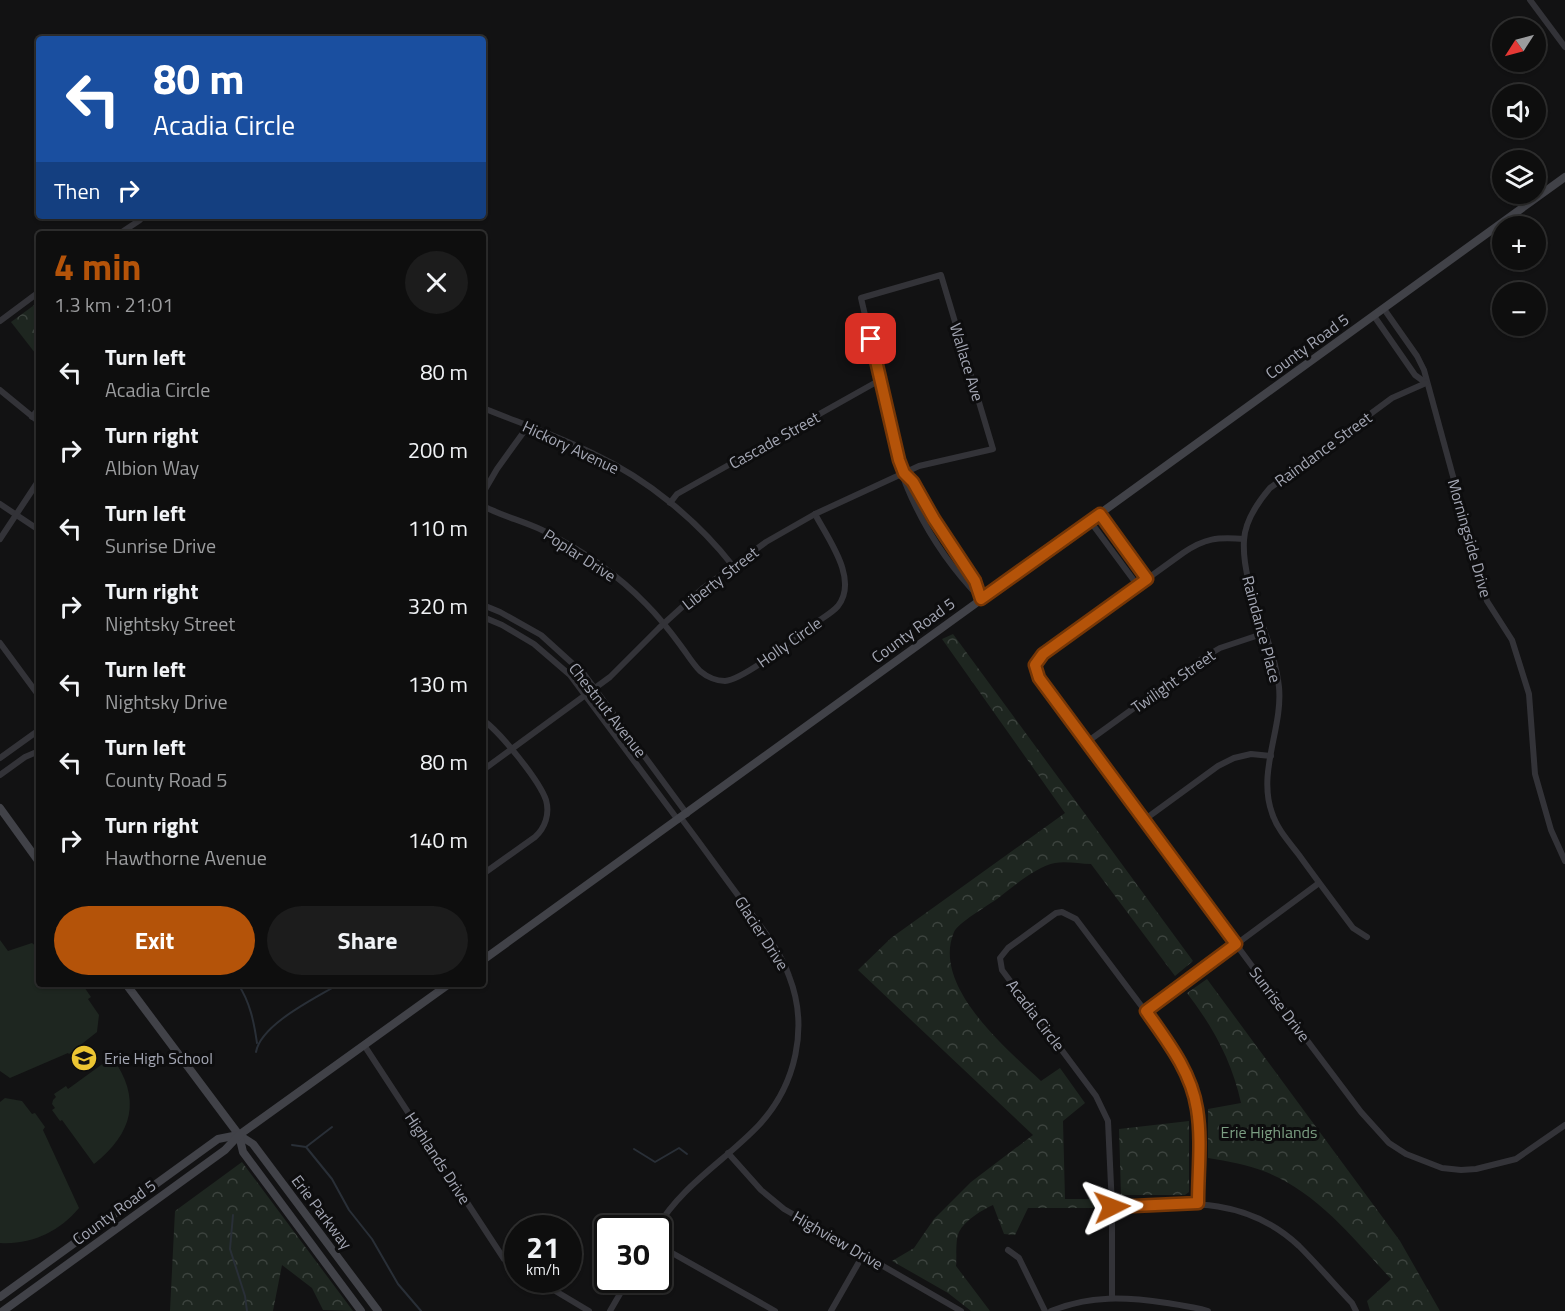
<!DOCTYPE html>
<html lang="en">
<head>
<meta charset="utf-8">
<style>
  :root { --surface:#0e0e0e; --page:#1c1c1c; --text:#f1f3f6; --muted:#9b9c9e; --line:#2e2e2e; --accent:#b45309 }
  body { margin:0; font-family:"Titillium Web",sans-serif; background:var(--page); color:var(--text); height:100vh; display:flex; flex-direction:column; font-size:22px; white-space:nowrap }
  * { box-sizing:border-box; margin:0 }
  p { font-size:20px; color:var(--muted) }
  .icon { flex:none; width:33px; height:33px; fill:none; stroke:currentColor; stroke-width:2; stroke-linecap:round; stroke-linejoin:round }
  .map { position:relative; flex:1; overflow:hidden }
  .side { position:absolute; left:36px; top:231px; width:450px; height:756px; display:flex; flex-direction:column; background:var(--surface); border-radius:6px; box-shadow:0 2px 4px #0004,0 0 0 2px var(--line) }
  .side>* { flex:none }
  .top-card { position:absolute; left:36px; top:36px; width:450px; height:183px; border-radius:6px; box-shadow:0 2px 4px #0004,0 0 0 2px var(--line); background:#1a4fa0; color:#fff; overflow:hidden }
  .needle { width:39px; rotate:234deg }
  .fabs { position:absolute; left:1492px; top:18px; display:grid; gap:12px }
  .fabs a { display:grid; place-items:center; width:54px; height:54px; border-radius:50%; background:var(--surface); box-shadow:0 2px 4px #0004,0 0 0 2px var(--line); font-size:30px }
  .speed { position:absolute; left:504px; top:1215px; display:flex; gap:12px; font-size:30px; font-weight:700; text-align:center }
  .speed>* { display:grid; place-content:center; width:78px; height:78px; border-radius:50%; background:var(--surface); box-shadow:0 2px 4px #0004,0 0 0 2px var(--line); line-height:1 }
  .speed small { font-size:15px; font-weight:400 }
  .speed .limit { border:3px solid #111; border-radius:9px; background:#fff; color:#111 }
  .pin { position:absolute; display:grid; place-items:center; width:51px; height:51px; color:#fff; margin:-26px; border-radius:12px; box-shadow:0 3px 9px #0006 }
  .me { position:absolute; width:66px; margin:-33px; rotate:87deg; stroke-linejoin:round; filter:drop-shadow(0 0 4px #0008) }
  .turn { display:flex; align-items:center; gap:21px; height:126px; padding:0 18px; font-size:27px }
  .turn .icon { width:78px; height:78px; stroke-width:2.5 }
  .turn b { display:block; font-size:42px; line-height:51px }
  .then { display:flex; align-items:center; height:57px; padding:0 18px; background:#0003; gap:12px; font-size:22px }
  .round { display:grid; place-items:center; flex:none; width:63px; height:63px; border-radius:32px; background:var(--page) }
  .headline { display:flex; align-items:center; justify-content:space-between; height:102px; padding:0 18px }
  h1 { font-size:36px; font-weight:700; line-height:45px; color:var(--accent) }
  .primary-button { display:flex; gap:12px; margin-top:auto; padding:12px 18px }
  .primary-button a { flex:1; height:69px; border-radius:36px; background:var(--accent); color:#fff; font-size:24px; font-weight:700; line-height:69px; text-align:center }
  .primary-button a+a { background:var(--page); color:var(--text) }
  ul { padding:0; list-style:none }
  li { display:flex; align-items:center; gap:18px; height:78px; padding:0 18px }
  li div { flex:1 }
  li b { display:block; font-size:22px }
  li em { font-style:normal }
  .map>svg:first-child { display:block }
  .grass { fill:#1e2620 }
  .park { fill:url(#park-crowns) }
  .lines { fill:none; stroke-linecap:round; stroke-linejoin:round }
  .stream { stroke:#292f37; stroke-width:2 }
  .street { stroke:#333338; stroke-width:6 }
  .secondary { stroke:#414248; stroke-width:8 }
  .route-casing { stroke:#753606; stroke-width:15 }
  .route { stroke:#b45309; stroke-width:10 }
  .labels { text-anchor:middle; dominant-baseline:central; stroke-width:6; stroke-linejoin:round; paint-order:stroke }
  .street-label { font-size:16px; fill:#a4a7b4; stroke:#0d0d0e }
  .poi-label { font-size:16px; fill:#a4a7b4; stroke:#0d0d0e; text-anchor:start }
  .park-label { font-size:16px; fill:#7b9e82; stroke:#0d0d0e }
</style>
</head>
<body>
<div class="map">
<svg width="1565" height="1311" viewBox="0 0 1565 1311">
  <defs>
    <pattern id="park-crowns" width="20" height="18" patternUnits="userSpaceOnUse" patternTransform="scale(1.5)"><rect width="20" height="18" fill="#1e2620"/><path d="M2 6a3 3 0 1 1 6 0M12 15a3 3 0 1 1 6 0" fill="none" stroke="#3c433e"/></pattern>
  </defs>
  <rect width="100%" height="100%" fill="#121213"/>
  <g class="grass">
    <path d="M0,940l8,11 24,-8 7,6v35h43l9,13 -3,2 11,16 -2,17 -28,22 -1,-1 -58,25 -10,-7z"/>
    <path d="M112,1057c30,42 21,76 -18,107l-32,-44 -2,1 -8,-11 3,-2 -3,-4 1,-4 3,-3 -2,-3 12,-8 2,3z"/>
    <path d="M5,1098l17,3 10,13 3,-1 10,14 -2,3 36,78c-20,24 -48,37 -79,35v-141z"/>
  </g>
  <g class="park">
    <path d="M37,303l2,4v51l-28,-36z"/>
    <path d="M953,634l240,327 -18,15 -84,-112c-11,0 -25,-3 -36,-1 -18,3 -44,25 -58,36 -10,7 -39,24 -43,33 -23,54 53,117 87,149l19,-13 25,35 -22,18 2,78h32l1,9h-70l-13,27 -11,-1 -11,-29c-11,5 -28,15 -34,27 -4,9 -2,25 -3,34l34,45h-19l-23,-18 -56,-32 22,-13 20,-29 37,-37 62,-47 -175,-165 33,-32 174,-125 -123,-174z"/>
    <path d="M1207,979l193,262 40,70h-70l-3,-10 24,-22c-37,-40 -73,-86 -125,-107 -18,-7 -38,-11 -58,-14v-49l33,-6c-9,-42 -28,-76 -54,-110z"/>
    <path d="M1189,1121v71l-4,3h-64l-2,-66z"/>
    <path d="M242,1162l111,149 -30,-1 -11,-22 -30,-23 -9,46h-103l5,-100z"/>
  </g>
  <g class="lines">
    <g class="stream">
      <path d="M238,984c12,18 16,38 19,59"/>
      <path d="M256,1052c5,-28 60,-54 83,-68"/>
      <path d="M292,1145l14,2 26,32 17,31 23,29 26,45 23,27"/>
      <path d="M306,1147l26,-20"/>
      <path d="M634,1149l21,13 24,-14 8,6"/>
      <path d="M233,1215l-3,34 15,47 2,15"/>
    </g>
    <g class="street">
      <path d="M1530,0l35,47"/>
      <path d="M119,234l21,-14"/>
      <path d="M1384,309l33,47 7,14 63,231 25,39 17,54 6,80 16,56 14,31"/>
      <path d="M1374,316l41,59 11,8"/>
      <path d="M0,321l39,-29"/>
      <path d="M0,390l39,32"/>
      <path d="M483,408c37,15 75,28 111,46 53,25 103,66 139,112"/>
      <path d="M32,417l7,-9"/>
      <path d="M904,473c14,13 21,31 31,47 15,25 36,48 45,76"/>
      <path d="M483,493l14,-24 31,-43"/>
      <path d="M670,503l7,-9 203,-114"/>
      <path d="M0,504l39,26"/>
      <path d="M483,506c19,10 40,15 59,24 38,19 74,43 104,74 13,13 24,27 35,42 6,8 12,18 19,25 7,6 17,10 25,10 19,-1 74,-46 92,-59 7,-5 16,-10 21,-16 21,-27 -10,-67 -23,-92"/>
      <path d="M1100,514l47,65"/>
      <path d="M1090,521l48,65"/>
      <path d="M0,539l39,-59"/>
      <path d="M1244,539c-27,-2 -39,-1 -61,14l-140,101 -8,11 4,13 273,369 49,65 28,31 17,11 36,14 19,2 15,-1 40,-10 49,-34"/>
      <path d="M483,605l17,7 41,23 43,39 103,140"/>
      <path d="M483,617l19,8 32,19 36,31 108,145"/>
      <path d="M0,643l39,53"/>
      <path d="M483,720c17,12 56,60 63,80 4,14 -1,28 -11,37l-52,37"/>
      <path d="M1087,742l116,-84 17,-10 45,-15"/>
      <path d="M0,758l39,-28"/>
      <path d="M483,770l127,-93 49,-49 43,-39 64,-47 49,-28 104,-48 74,-17 -52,-174 -80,23 38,162c3,9 4,19 8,27 17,41 43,80 74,112"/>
      <path d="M0,775l25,-18 14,-6"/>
      <path d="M1144,820l74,-54 16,-8 17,-4 20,2"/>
      <path d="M1367,937l-14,-9c-18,-24 -36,-48 -54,-73 -10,-13 -22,-26 -27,-42 -15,-41 11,-85 7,-126 -5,-48 -38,-99 -35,-147 1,-18 14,-38 26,-52l122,-90 34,-15"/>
      <path d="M1146,1011l173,-128"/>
      <path d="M364,1045l140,214 14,8"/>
      <path d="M728,1153l33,37 23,19 177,102"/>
      <path d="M1112,1207c68,-4 132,-13 187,39 18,18 35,38 53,57l4,8"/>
      <path d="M657,1228c24,-42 69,-68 102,-103 37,-40 50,-98 30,-149 -9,-26 -27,-47 -43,-70 -22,-29 -43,-59 -65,-88"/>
      <path d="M658,1245l117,66"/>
      <path d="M1008,1250l11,8 26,53"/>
      <path d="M537,1280l52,31"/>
      <path d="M1112,1297v-90l-4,-86 -12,-25 -94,-126 -2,-12 8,-10 48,-35 6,-1 14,7 94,125 17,30 10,35 2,21 -1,73"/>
      <path d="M610,1311l18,-31"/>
      <path d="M831,1311l32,-56"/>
      <path d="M1051,1311c39,-16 75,-14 116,-8 13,2 28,4 41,8"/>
    </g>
    <g class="secondary">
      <path d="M0,808l39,54"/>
      <path d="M483,960l1082,-783"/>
      <path d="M126,984l113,151 14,9 125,167"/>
      <path d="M239,1135l4,17 118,159"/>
      <path d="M0,1297l218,-158 20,-4"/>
      <path d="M3,1311l222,-161 14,-15 210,-151"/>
    </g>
  </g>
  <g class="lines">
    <defs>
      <path id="route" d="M871,339l28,121 5,13 9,9 21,37 41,62 6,18 119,-85 47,65 -104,75 -8,11 4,13 197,266 -90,67c21,30 45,60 51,98 5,31 1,63 1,94l-86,4"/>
    </defs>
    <use href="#route" class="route-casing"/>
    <use href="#route" class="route"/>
  </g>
  <defs>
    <symbol id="school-disc" viewBox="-11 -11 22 22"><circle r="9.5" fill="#ecc532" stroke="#0d0d0e"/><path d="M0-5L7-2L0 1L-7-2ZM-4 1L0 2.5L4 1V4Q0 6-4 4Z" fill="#111"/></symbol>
  </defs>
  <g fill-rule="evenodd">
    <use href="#school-disc" x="69" y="1043" width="30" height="30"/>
  </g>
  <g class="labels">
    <g class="street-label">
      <text transform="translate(1307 346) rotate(-36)">County Road 5</text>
      <text transform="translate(967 362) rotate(73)">Wallace Ave</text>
      <text transform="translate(774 440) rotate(-29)">Cascade Street</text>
      <text transform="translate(571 447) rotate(25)">Hickory Avenue</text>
      <text transform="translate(1323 449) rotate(-36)">Raindance Street</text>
      <text transform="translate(1470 538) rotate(74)">Morningside Drive</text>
      <text transform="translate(580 555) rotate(33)">Poplar Drive</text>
      <text transform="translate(720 578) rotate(-38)">Liberty Street</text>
      <text transform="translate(1262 629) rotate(75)">Raindance Place</text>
      <text transform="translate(913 630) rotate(-36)">County Road 5</text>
      <text transform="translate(789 642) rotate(-35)">Holly Circle</text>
      <text transform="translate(1173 681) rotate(-35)">Twilight Street</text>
      <text transform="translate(608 710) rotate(52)">Chestnut Avenue</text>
      <text transform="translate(762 933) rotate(57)">Glacier Drive</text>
      <text transform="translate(1280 1004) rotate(53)">Sunrise Drive</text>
      <text transform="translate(1036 1015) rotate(53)">Acadia Circle</text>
      <text transform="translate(438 1158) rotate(57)">Highlands Drive</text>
      <text transform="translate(114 1212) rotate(-36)">County Road 5</text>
      <text transform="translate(322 1212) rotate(53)">Erie Parkway</text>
      <text transform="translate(838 1240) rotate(30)">Highview Drive</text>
    </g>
    <g class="poi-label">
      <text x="104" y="1058">Erie High School</text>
    </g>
    <g class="park-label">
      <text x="1269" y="1132">Erie Highlands</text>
    </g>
  </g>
</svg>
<div class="fabs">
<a><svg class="needle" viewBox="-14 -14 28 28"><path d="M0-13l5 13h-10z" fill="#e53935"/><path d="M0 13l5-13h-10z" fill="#9b9c9e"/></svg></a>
<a><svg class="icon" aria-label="sound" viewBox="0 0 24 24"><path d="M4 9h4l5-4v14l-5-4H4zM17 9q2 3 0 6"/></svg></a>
<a><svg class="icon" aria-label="layers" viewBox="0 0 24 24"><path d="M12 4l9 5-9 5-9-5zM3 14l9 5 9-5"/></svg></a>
<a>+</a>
<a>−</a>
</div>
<div class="speed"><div>21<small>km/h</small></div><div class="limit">30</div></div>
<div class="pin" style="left:871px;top:339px;background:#d93025"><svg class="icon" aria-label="arrive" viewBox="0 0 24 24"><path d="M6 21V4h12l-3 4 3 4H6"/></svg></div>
<svg class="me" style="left:1112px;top:1207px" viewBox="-20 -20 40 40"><path d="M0-17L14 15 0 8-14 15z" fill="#b45309" stroke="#fff" stroke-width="4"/></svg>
<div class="top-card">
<div class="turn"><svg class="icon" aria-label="left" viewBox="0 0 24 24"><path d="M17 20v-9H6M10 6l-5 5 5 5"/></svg><div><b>80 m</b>Acadia Circle</div></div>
<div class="then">Then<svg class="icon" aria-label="right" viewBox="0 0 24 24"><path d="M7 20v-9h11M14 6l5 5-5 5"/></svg></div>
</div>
<section class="side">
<div class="headline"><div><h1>4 min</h1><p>1.3 km · 21:01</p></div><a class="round"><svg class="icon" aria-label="close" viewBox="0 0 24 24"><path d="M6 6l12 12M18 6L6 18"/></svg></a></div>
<ul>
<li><svg class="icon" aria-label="left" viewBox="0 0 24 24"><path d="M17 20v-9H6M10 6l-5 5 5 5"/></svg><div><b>Turn left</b><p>Acadia Circle</p></div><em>80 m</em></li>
<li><svg class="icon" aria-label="right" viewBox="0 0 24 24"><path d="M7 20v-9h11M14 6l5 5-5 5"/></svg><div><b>Turn right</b><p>Albion Way</p></div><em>200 m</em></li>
<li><svg class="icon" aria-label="left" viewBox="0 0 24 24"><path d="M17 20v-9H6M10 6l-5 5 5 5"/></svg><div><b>Turn left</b><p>Sunrise Drive</p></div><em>110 m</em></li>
<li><svg class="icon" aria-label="right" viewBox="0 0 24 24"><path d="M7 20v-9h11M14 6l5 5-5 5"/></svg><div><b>Turn right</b><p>Nightsky Street</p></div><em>320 m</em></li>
<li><svg class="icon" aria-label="left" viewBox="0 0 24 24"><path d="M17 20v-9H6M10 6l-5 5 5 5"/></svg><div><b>Turn left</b><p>Nightsky Drive</p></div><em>130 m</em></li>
<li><svg class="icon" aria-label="left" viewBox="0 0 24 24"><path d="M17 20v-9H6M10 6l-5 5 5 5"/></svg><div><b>Turn left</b><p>County Road 5</p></div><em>80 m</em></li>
<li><svg class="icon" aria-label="right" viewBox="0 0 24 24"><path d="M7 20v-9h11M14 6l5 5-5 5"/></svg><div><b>Turn right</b><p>Hawthorne Avenue</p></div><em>140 m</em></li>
</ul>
<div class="primary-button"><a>Exit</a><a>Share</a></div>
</section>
</div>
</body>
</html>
